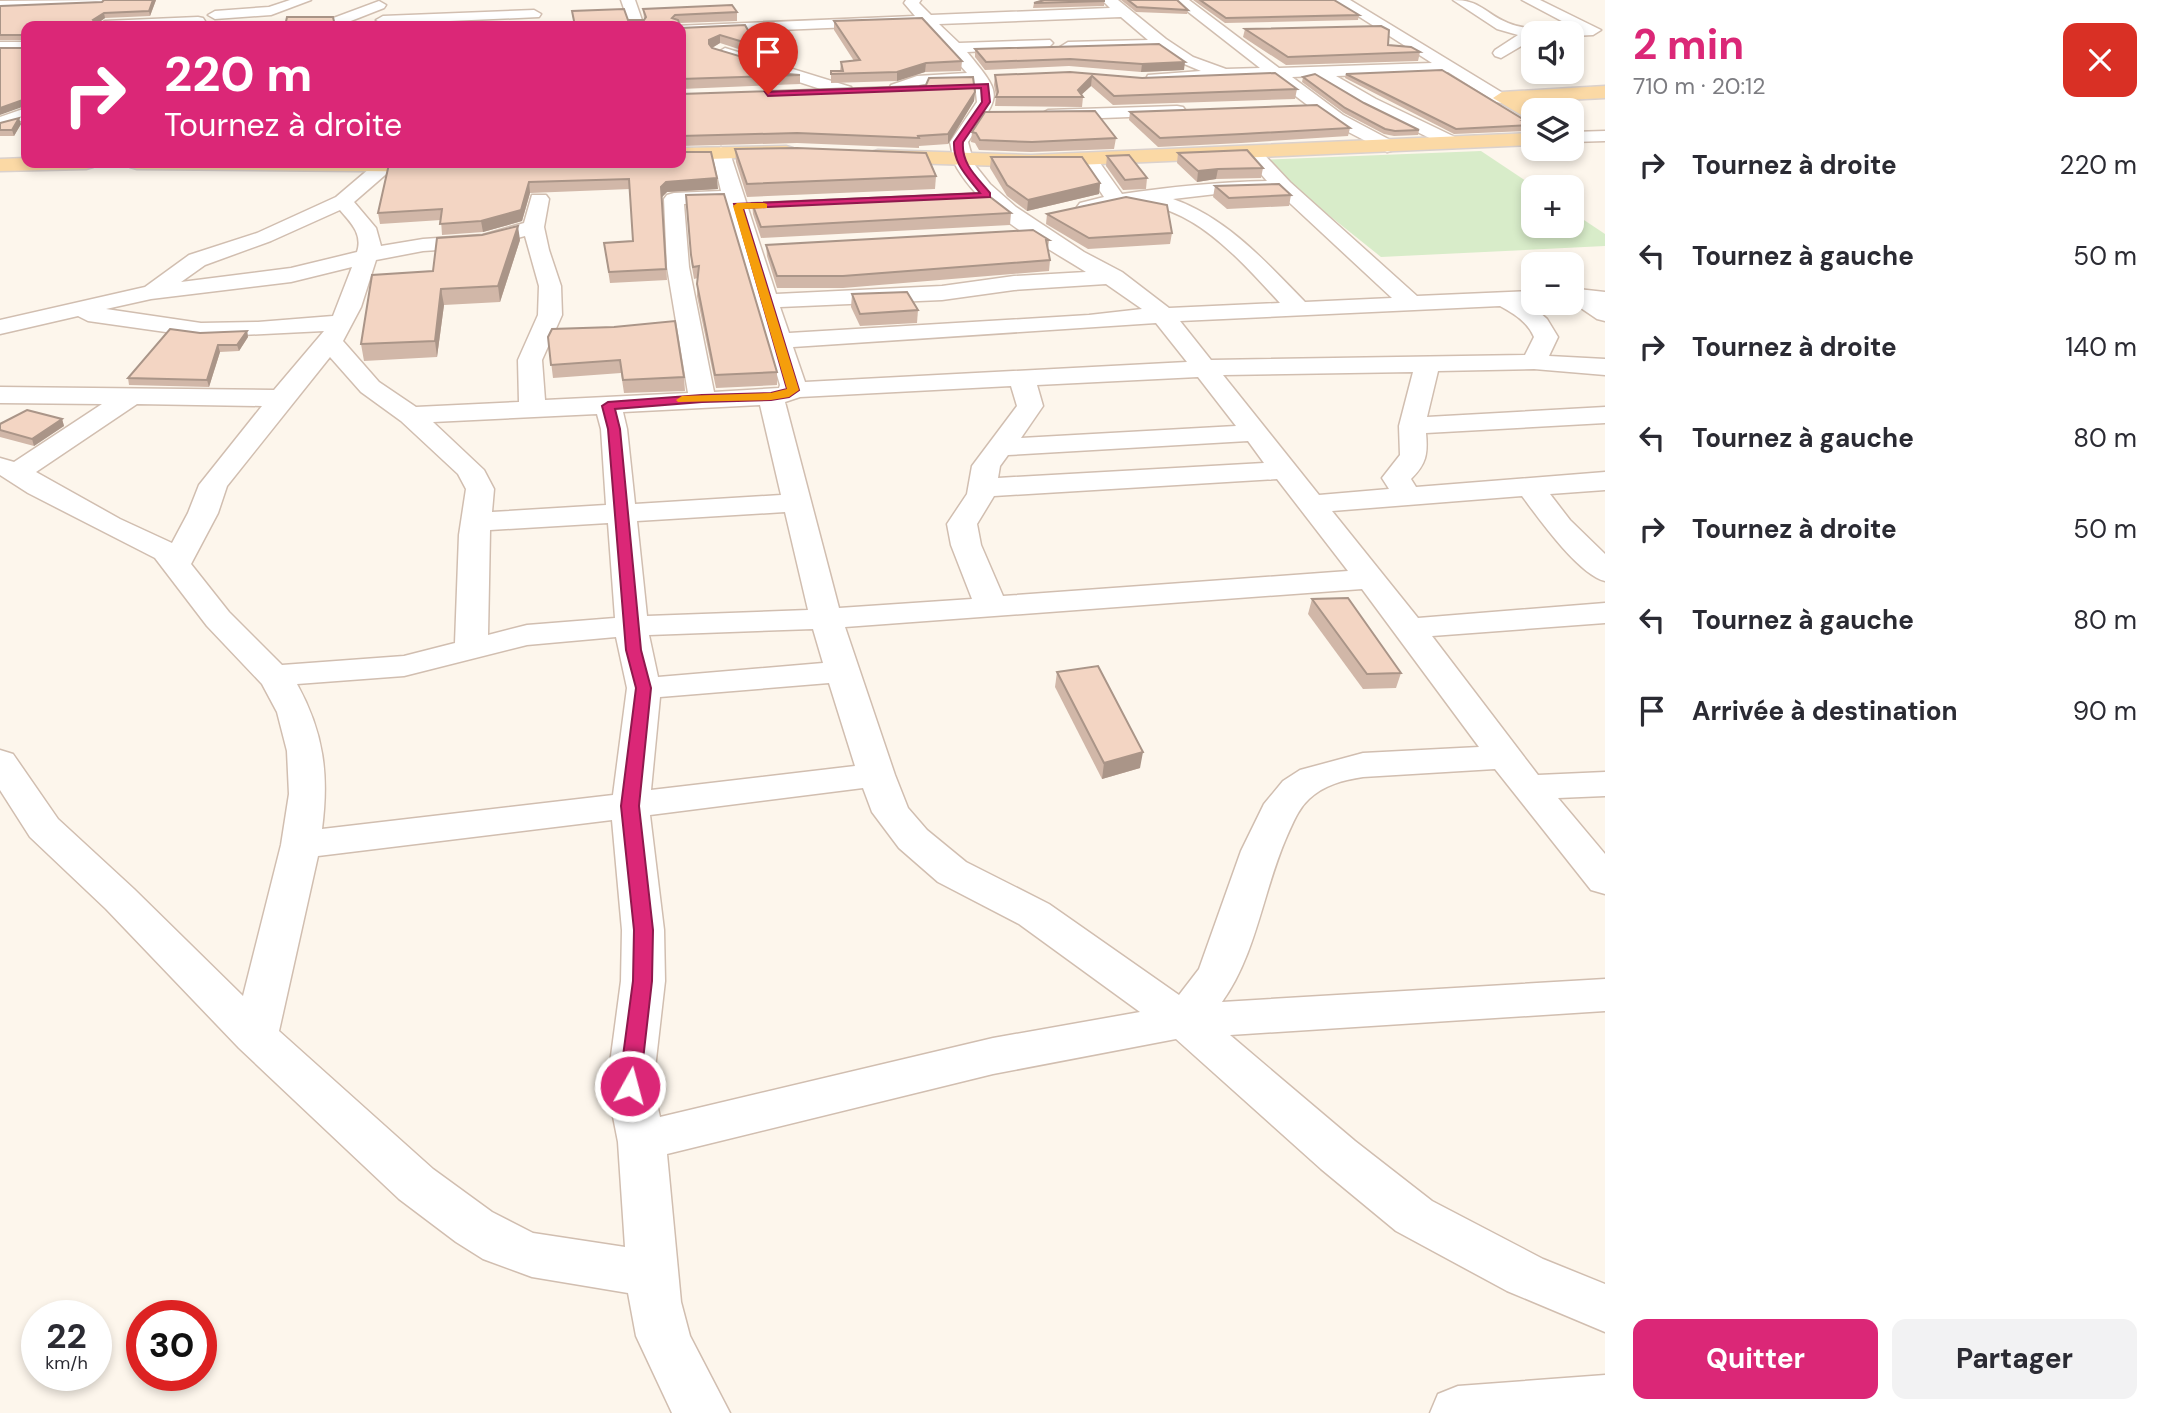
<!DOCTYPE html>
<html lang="fr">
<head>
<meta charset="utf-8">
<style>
  :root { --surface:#fff; --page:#f2f2f3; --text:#2b2b33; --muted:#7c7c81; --accent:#db2777 }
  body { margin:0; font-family:"DM Sans",sans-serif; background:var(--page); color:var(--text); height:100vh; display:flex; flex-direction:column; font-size:26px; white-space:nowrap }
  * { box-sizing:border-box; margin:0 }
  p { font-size:23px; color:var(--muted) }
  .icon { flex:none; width:38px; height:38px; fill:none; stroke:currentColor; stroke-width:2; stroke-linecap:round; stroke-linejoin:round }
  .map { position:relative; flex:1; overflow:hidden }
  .details { display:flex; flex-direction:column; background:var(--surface); width:560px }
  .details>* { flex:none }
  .banner { position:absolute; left:21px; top:21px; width:665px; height:147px; border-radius:14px; box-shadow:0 4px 10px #0003; background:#db2777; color:#fff; overflow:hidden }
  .buttons { position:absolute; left:1521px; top:21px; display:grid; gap:14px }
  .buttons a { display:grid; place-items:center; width:63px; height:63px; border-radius:14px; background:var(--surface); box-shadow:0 4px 10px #0003; font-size:35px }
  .speed { position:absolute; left:21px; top:1300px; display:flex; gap:14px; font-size:35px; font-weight:700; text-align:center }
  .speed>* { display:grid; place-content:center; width:91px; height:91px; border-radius:50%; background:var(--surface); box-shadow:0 4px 10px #0003; line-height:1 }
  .speed small { font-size:18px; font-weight:400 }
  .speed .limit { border:10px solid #d22; background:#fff; color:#111 }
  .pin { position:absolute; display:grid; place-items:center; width:60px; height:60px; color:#fff; margin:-72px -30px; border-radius:50% 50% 50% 0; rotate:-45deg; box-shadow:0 0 7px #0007 }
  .pin .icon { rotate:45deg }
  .me { position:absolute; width:77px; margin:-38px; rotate:7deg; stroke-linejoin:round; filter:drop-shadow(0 0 5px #0008) }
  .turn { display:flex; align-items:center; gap:24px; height:147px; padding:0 28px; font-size:32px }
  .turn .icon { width:91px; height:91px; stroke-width:2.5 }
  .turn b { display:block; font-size:49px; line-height:60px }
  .round { display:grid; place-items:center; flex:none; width:74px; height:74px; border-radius:14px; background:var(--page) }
  .head { display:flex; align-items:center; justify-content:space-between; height:119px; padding:0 28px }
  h1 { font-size:42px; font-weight:700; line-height:52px; color:var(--accent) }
  .primary-button { display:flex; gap:14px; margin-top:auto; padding:14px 28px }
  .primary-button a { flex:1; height:80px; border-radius:14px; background:var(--accent); color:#fff; font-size:28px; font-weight:700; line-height:80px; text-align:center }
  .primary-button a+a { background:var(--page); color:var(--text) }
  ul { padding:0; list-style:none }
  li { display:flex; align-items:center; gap:21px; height:91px; padding:0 28px }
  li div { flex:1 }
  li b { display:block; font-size:26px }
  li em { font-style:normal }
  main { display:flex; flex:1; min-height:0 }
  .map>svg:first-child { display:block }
  .green { fill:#d8ecc9 }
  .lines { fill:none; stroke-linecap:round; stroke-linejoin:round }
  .minor-casing { stroke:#d1beb0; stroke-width:3 }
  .major-casing { stroke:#dad1cd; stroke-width:3 }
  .minor { fill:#fff; fill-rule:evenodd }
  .major { fill:#fbd9a5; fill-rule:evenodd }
  .wall { fill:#d1b7a8 }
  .shaded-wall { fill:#aa9588 }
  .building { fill:#f3d5c3; stroke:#aa9588; stroke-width:2 }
  .route { fill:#db2777; stroke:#8e194d; stroke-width:2 }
  .slow { fill:#f59e0b }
</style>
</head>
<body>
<main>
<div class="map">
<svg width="1605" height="1413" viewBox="0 0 1605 1413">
  <rect width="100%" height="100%" fill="#fdf6ec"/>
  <path class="green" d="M1481,151l54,36 -2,39h39v-14l33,22v12l-224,11 -121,-97z"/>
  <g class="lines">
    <defs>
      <g id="minor">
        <path d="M110,0l-7,4 -103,5v-8z"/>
        <path d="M290,0h21l-40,15 -56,4 -7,-4 7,-4 54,-4z"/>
        <path d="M621,0h14l9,26h-14z"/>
        <path d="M906,0h15l-2,3 12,12 179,-7 -8,-8h16l48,39 27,18 33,12 34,-1 -87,-68h16l90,68 153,-5 -99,-63h17l161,98 -9,5 -6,-1 -48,-30 -112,4 40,23 81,39 2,4 -9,6 -86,-42 -49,-30 -23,1 51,38 51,27 2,4 -2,4 -7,2 -56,-29 -59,-45 -118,6 -6,-1 -2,-4 2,-4 53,-4 -19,-8 -23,-14 -91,3 -8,-5 8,-5 80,-2 -27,-23 -182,7 20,19 91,-3 3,3 -3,3 -5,2 -78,4c38,46 33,41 1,90l6,22 16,20 26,23 68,45 38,20 47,36 111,-5c-37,-40 -86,-98 -145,-99 -16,0 -33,6 -48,9l-7,-2 -3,-4 3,-4 24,-6 -25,-37 2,-4h14l27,38c47,-7 96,-12 145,-13l-25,-29 9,-6 7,2 32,34 127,114 116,-5v12h8l-10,2 16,14 11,18 -9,19 56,3v16l-71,-6 -96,2 -11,46 178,-10v16l-179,10c2,22 0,31 -15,46l5,8 189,-15v18l-55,4 20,26 35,34v27c-26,-6 -66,-62 -83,-85l-190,15 86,107 187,-15v20l-173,13 106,139 67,-3v24l-47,2 47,56v40l-14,-4 -96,-121 -132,8c-20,3 -39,8 -54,22 -11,10 -16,24 -22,37 -24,54 -30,117 -65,166l383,-23v32l-375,24 125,106 77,60 111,58 62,25v48l-98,-41 -111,-60 -75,-62 -145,-130 -183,35 -326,80 14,148 9,34 40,77h-58l-36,-77 -8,-43 -96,-16 -49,-18 -27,-17 -57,-43 -160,-151 -133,-139 -76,-72 -30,-47v-40l13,4 45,65 76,70 109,107 38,-151 8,-51 -2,-43 -10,-39 -15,-28 -55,-58 -52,-68 -127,-65 -28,-18v-17l14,4 88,-58 -102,-1v-16l274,3 50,-59 -123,6 -113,-16 -10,-5 -78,18v-14l145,-33 44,-32 68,-22 79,-36 40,-34h17l-1,6 -38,33 22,26 5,18 42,-7 60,-4 41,-12 8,-28h14l3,4 -5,28 5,23 12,36 1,29 -20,45 3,40 143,-7 -21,-126 -3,-68 3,-4 7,-2 47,-2 -9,-38 9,-6 9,6 46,141 166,-8 72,-10 72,-4c-45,-28 -101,-57 -129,-104 -4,-7 -5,-18 -7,-26l27,-40 -2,-19 -55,3 -23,8 -8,-5 2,-4 26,-9 50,-3 -44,-49 -242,10v-8h-6l240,-10 -11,-13zM1278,192l114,106 -87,4c-39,-40 -78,-84 -132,-103l43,-5zM726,202l54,183 -1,3 -65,4 -25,-125 -5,-63zM340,210c11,13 23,24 17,42l-66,16 -110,14 24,-17 66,-24zM525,236l14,50 -1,29 -20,45 1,42 -103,5 -37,-25 -36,-41 18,-34 15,-47 47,-9 61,-4zM352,267l-19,49 -75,6 -57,1 -95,-14 45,-10 140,-17zM1106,284l36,25 -53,6 -300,18 -9,-26 162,-7 72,-10zM1500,306c14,8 27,15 34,31l-9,18 -314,5 -31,-39zM1156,323l31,39 -382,20 -12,-35zM330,357l31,35 40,29 57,53 8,15 -7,46 -4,108 -51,13 -122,9 -53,-53 -38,-48 27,-51 9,-27zM1413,372l-14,54 1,29 -18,23 7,11 -70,6 -96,-120zM1198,377l38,49 -215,12 22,-32 -6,-21zM1011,386l6,20 -45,60 -5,28 -20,30 4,21 21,54 -133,9 -54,-206 15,-5zM137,404l125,2 -63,79 -11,28 -16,30 -52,-24 -84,-47zM760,405l21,90 -146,9 -8,-75 -4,-17zM597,414l4,15 5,76 -114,7 2,-23 -10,-19 -51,-48zM1248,441l16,22 -266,15 2,-12 8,-11zM1277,479l71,92 -345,25 -22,-51 -4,-21 17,-28zM785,512l23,98 -161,6 -10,-95zM608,523l7,95 -88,7 -39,10 2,-105zM1362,589l117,158 -116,6 -63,17 -17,11 -19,23 -23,47 -42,118 -20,26 -130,-91 -83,-42 -39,-32 -19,-22 -13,-33 -50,-148zM813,629l10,34 -165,14 -9,-42zM616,637l11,51 -14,107 -291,34c7,-54 2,-96 -25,-145l107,-8 123,-31zM829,683l26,83 -204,24 9,-93zM863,788l9,24 27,36 39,34 81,42 121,88 -147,26 -333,79 -7,-31 12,-105 -1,-51 -14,-115zM612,820l10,110 -1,51 -14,105 11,56 7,105 -92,-14 -41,-21 -59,-43 -154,-138 39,-175z"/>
        <path d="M1453,0c28,0 31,13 55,23 21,9 43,5 65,4l-51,-27h18l61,30 -8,5 -21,1v-3h-39v6l-32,19 -6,-2 -2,-3 2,-3 23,-15 -21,-6z"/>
        <path d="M379,1l7,4 -2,3 -46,18h-21l3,-3z"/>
        <path d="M534,10l7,4 -2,3 -156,7 -7,-4 7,-4z"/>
        <path d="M198,17l5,1 2,3 -2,3 -106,2 8,-5z"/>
        <rect x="0" y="42" width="26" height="10"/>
        <path d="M725,48l126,39 2,4 -8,5 -6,-1 -120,-39 -2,-3z"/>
        <path d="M1177,106l6,1 3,4 -3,4 -135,5 -9,-5 9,-5z"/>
        <path d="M26,108v11l-26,9v-11z"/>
        <path d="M1605,131v10l-33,1v-10z"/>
        <path d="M1578,289l27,3v29l-8,-2 -25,-17v-11z"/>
        <path d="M1605,1375v38h-175l8,-19 20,-8z"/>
      </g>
      <g id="major">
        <path d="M1605,86v12l-82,4 14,8h-4v12l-40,-24 9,-6z"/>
        <path d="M1533,133v12l-502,22 -153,-5 -7,-2 -3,-4 3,-4 7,-2 153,5z"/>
        <path d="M786,146l7,2 3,4 -3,4 -112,4v-12z"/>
        <path d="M26,158v5h70l-3,4 -7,2 -86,2v-12z"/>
        <path d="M127,163h420l-3,4 -7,2 -72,3 -328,-3 -7,-2z"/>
      </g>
    </defs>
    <use href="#minor" class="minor-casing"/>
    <use href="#major" class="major-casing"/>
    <use href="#minor" class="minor"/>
    <use href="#major" class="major"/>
  </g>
  <g class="wall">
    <path d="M156,0l-6,16 -45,2 -7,5h47l1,3h-120v14h-26v-34z"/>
    <path d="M1121,0h56l11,10 -1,4 -51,-2z"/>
    <path d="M1193,0h141l25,15 -1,5 -133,3z"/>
    <path d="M1104,1v5l-71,2 1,-5z"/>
    <path d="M643,9l94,3v9l-58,2 1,3h-106l-2,-15 56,9h16v-1z"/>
    <path d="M834,21l128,40 -1,10 -36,1 -28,9 -66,2v-12h9l1,-9 13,-1 -20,-31z"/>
    <path d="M745,25l12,21v9l-37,-12 -8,5 62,25 26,2v9l-119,5v-61z"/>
    <path d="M1245,29l143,16 32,7 -2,9 -132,4 -43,-28z"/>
    <path d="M1159,44l25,26 -43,2 -72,-6 -84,4 -10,-13v-8z"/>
    <path d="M1070,72l72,6 155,11 -2,10 -182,6 -22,-19 -10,9 2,2 -1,10 -87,-1 1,-10 -2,-11 1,-10z"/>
    <path d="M1346,74l180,47 -1,1 5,3 -1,6 -75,3 -109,-56z"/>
    <path d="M1303,77l61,26 55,27 -1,5 -24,1 -10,-2 -40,-21 -42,-31z"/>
    <path d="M975,92l-1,9 -26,43 -29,2v2l-122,-5 -116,3v-52z"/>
    <path d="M1130,112l220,16 -2,8 -107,7 -83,4 -29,-27z"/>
    <path d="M0,123l21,1 -7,12h-14z"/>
    <path d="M972,132l144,6 -2,11 -83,3 -52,-2 -4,-7 -4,-1z"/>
    <path d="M735,149l201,27 -1,13 -188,8 -11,-35z"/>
    <path d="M1178,153l85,15 -2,10 -45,1 -19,3 -20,-19z"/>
    <path d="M1107,156l40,22 -1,11 -23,1 -17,-24z"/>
    <path d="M991,157l109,26 -1,11 -72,17 -20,-15 -17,-28z"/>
    <path d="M502,163l216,26 -51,3 -5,5 5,83 -57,3 -6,-40 29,-2 -3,-52 -100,4 -8,28 -39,11 -41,3 -1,-15 -61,4 -2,-11 86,-49z"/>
    <path d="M1215,186l76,9 -2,11 -62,3 -14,-12z"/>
    <path d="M686,195l91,177v13l-61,3 -19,-92 1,-18 -4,1 -2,-12z"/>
    <path d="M752,203l259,10 -1,12 -249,13 -8,-24z"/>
    <path d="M1047,214l125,19 -2,11 -82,5 -42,-25z"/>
    <path d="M520,240l-20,62 -56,3 -7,52 -73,4 -3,-17 72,-73z"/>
    <path d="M1049,240l-1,9 2,11 -1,11 -206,17h-66l-10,-32 -1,-11z"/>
    <path d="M852,294l66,16 -1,13 -57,3 -9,-19z"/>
    <path d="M247,331l1,6 -9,14 -19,1 -11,35 -80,-2 -1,-7 72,-45z"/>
    <path d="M548,337l136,40 1,14 -61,2 -3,-20 -68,5z"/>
    <path d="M62,419l2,7 -30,20 -34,-9v-13z"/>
    <path d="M1312,599l89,74 -5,15 -33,1 -55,-75z"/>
    <path d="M1057,672l83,96 -38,11 -47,-92z"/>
  </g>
  <g class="shaded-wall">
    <path d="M153,0h3l-6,16 -1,-5z"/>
    <path d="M104,13l1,5 -11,8 -1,-6z"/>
    <path d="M720,35v8l-10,6 -1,-5v-4z"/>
    <path d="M1185,62l-1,8 -43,2 1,-8z"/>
    <path d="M926,63l-1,9 -28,9v-9z"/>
    <path d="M1092,76l-1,10 -12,11 -1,-7z"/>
    <path d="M975,92l-1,9 -26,43v-10z"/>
    <path d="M23,100l2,6 -25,9v-7z"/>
    <path d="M19,118l2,6 -7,12 -2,-6z"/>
    <path d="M1218,169l-2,10 -19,3 1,-11z"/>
    <path d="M717,178l1,11 -51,3 -5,5 -1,-10 5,-5z"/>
    <path d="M529,182l1,11 -8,28 -39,11 -2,-11z"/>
    <path d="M1100,183l-1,11 -72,17 1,-11z"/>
    <path d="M518,226l2,14 -20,62 -2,-16z"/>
    <path d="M441,289l3,16 -7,52 -2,-16z"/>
    <path d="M247,331l1,6 -9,14 -2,-6z"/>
    <path d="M218,345l2,7 -11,35 -2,-7z"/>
    <path d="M62,419l2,7 -30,20 -2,-7z"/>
    <path d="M1143,752l-3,16 -38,11 2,-16z"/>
  </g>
  <g class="building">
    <path d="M104,0h49l-4,11 -45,2 -11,7 3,3h49l-1,3h-118v9h-26v-29l102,-4z"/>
    <path d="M1044,0h60v1l-70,2z"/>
    <path d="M1128,0h49l11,10 -51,-3z"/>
    <path d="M1200,0h134l25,15 -133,3z"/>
    <path d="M732,5l5,7 -62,3 -3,3 6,2 2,6h-105l-3,-15 52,-2 4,11h16l2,-3 -3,-8z"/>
    <path d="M287,17h46l2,9h-50z"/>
    <path d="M922,18l40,43 -36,2 -29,9 -66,2v-3h12l-2,-9 19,-2 -26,-39z"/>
    <path d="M745,25l12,21 -37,-11 -11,5v4l3,4 57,17 5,8 26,2 -119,4v-51z"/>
    <path d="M1381,26l8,4 -1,15 23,2 9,5 -132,5 -43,-28z"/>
    <path d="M1159,44l26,18 -43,2 -72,-5 -84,3 -11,-13z"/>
    <path d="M0,48h26v55l-3,-3 -23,8z"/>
    <path d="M1442,70l84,51h-3l7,4 -74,4 -110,-55z"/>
    <path d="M1070,72l72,6 133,-5 22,16 -183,7 -22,-20 -14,14 5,7h-87l2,-5 -3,-17z"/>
    <path d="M1315,74l49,29 55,27 -24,1 -10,-2 -40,-21 -42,-31z"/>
    <path d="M973,77l2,15 -27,42 -30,2 1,2 -122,-5 -116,3v-42l238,-8 7,-1 3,-7z"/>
    <path d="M1317,105l33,23 -108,6 -82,4 -30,-26z"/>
    <path d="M1095,111l21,27 -84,4 -52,-2 -4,-7 -4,-1 13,-20z"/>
    <path d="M19,118l-7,12h-12v-7z"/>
    <path d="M797,148l129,5 10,23 -189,8 -12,-35z"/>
    <path d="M1247,150l16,18 -45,1 -20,2 -20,-18z"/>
    <path d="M681,152h30l6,26 -51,4 -5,5 5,82 -57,3 -5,-29 29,-2 -4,-62 -100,3 -8,28 -40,11 -41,3 2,-15 -64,4 11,-49h75l38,-1h179z"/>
    <path d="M1129,155l18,23 -22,2 -18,-24z"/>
    <path d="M991,157h91l18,26 -72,17 -21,-15z"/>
    <path d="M1279,184l12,11 -62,3 -14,-12z"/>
    <path d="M985,193l26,20 -250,14 -9,-24z"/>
    <path d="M724,194l53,178 -62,3 -18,-91 2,-18 -6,1 -2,-12 -5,-60z"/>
    <path d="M1126,197l41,8 5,28 -83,5 -42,-24z"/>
    <path d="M518,226l-20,60 -57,3 -6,52 -74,3 11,-69 61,-4 4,-33 45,-3z"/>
    <path d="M1033,230l16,10h-3l4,20 -207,16h-66l-11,-31z"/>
    <path d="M907,292l11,18 -58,4 -8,-20z"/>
    <path d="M675,321l9,56 -61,3 -3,-20 -69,5 -3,-28 4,-8 62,-2z"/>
    <path d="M170,329l30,4 47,-2 -10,14h-19l-11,35 -79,-2z"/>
    <path d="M27,410l35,9 -30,20 -32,-9v-6z"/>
    <path d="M1348,598l53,75 -34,1 -55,-75z"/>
    <path d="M1098,666l45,86 -39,11 -47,-91z"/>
  </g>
  <path class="route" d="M988,84l2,18 -27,40c-2,22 14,35 27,51v4l-247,11 56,182 -10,7 -18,3 -69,2 -87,7 5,20 21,221 10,38 -12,118 14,124 -1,51 -12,105 -3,6 -7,2 -8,-2 -3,-6 14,-105 1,-51 -13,-124 15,-118 -10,-38 -18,-221 -6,-23 6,-4 94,-7 69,-2 16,-4 -53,-185 246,-11c-12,-16 -27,-29 -26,-51l28,-40 -1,-14 -213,8 -3,-4z"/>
  <path class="slow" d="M764,203l3,1v4l-24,1 56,181 -10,7 -18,3 -93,2 -2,-2 6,-4 89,-3 16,-4 -54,-183 4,-3z"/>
</svg>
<div class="buttons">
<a><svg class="icon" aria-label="sound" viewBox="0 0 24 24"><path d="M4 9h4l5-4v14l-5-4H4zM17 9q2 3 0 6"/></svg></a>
<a><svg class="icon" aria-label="layers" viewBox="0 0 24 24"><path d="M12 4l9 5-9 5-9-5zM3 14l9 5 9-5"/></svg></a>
<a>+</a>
<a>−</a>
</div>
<div class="speed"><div>22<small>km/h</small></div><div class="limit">30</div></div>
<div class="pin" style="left:768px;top:94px;background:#d93025"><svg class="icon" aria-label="arrive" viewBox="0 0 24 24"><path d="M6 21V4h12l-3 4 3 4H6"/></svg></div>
<svg class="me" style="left:630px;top:1086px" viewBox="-20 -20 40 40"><circle r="17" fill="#db2777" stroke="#fff" stroke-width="3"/><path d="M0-11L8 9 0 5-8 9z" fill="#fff"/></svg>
<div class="banner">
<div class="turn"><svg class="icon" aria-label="right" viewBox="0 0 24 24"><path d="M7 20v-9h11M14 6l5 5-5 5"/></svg><div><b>220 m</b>Tournez à droite</div></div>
</div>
</div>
<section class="details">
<div class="head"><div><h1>2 min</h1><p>710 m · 20:12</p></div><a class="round" style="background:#d93025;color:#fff"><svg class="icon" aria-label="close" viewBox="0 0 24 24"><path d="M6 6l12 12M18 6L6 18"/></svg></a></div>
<ul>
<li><svg class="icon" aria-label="right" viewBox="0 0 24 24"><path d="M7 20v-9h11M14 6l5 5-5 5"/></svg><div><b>Tournez à droite</b></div><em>220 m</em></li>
<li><svg class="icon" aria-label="left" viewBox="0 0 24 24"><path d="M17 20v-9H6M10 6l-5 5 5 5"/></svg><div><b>Tournez à gauche</b></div><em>50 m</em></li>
<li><svg class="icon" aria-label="right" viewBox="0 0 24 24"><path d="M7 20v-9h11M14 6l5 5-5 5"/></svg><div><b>Tournez à droite</b></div><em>140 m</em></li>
<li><svg class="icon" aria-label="left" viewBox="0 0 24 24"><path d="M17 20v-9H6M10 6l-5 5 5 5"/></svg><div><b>Tournez à gauche</b></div><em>80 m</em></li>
<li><svg class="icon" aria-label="right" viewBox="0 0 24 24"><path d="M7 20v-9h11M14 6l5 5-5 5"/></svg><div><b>Tournez à droite</b></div><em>50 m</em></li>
<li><svg class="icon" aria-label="left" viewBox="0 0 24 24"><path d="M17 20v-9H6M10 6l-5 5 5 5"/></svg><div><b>Tournez à gauche</b></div><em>80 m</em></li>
<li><svg class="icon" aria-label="arrive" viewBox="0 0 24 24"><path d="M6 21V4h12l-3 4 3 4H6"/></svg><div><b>Arrivée à destination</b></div><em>90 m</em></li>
</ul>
<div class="primary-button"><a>Quitter</a><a>Partager</a></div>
</section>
</main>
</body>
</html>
